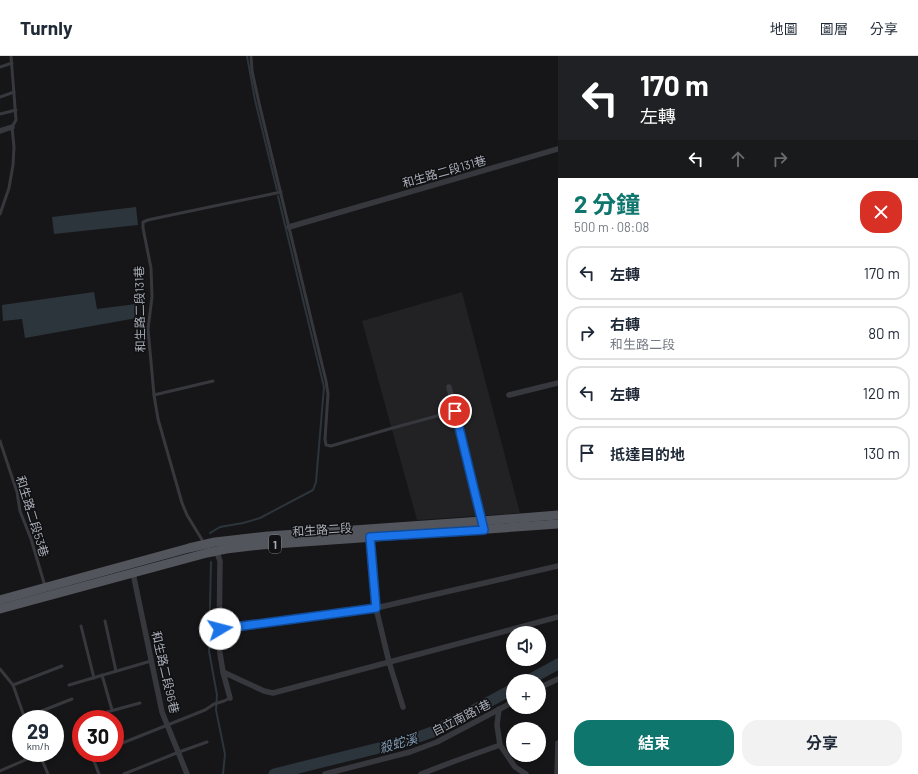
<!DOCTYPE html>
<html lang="zh-TW">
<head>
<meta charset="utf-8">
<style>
  :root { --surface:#fff; --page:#f2f2f3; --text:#1f2937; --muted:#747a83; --line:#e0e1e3; --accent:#0f766e }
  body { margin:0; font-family:Barlow,"Noto Sans TC",sans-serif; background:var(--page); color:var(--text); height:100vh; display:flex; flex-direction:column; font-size:15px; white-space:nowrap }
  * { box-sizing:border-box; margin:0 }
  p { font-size:13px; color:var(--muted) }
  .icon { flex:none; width:22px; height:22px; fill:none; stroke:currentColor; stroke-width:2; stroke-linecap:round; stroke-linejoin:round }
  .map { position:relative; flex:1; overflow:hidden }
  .sheet { display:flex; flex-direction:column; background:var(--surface); width:360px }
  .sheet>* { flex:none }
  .guide { background:#202124; color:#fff; overflow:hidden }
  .fabs { position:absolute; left:506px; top:570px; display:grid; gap:8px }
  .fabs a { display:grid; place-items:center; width:40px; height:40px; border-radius:50%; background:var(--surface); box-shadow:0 2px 6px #0003; font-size:20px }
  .speed { position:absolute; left:12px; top:654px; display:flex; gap:8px; font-size:20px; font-weight:700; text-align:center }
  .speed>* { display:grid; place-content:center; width:52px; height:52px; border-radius:50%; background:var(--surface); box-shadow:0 2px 6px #0003; line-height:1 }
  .speed small { font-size:10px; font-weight:400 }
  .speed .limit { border:6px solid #d22; background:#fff; color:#111 }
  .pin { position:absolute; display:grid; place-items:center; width:34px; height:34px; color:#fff; margin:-17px; border:2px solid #fff; border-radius:50%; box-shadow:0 1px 4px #0007 }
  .me { position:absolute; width:44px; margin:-22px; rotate:82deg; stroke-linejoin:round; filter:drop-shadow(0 0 3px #0008) }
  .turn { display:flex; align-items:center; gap:14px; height:84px; padding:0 16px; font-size:18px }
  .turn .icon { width:52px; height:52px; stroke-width:2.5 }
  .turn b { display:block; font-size:28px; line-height:34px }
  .lanes { display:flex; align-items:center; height:38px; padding:0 16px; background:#0003; justify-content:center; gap:20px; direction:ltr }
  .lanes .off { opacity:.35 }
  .round { display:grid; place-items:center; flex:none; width:42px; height:42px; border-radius:16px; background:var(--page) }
  .summary { display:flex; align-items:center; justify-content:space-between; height:68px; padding:0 16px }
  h1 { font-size:24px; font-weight:700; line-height:30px; color:var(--accent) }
  .cta { display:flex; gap:8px; margin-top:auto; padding:8px 16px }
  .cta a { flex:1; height:46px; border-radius:16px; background:var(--accent); color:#fff; font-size:16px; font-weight:700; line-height:46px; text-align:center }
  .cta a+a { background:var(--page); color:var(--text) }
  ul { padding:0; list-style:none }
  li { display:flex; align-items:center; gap:12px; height:54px; margin:0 8px 6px; padding:0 8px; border:2px solid var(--line); border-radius:16px }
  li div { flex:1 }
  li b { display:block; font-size:15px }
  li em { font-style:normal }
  header { display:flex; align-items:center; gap:24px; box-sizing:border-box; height:56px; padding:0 20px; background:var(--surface); border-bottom:1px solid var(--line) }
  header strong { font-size:19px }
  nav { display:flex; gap:22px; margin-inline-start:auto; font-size:14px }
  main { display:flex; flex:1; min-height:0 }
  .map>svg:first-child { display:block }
  .built { fill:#222225 }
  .water { fill:#2c353c }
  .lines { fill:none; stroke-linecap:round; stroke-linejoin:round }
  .stream { stroke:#2c353c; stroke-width:2 }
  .river { stroke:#2c353c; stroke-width:11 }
  .lane { stroke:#37383d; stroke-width:3 }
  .street { stroke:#37383d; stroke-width:5.5 }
  .primary { stroke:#53555c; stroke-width:9 }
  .route-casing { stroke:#114b97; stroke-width:10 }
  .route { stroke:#1a73e8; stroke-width:7 }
  .labels { text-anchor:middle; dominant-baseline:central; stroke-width:3; stroke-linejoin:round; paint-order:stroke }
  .shield { fill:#111113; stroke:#7b7e86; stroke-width:1 }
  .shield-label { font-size:11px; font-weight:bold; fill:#a8adb8 }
  .street-label { font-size:12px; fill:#a8adb8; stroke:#111113 }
  .water-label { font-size:13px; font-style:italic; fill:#7f9bb3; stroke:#111113 }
</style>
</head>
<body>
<header>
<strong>Turnly</strong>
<nav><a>地圖</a><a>圖層</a><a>分享</a></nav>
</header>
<main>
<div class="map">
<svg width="558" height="718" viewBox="0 0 558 718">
  <rect width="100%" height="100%" fill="#161618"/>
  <path class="built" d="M462,236l58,221 -103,7 -55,-199z"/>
  <g class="water">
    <path d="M136,151l2,18 -84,9 -2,-17z"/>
    <path d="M94,236l3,17 39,-5 1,14 -112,20 -3,-19 -19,2 -1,-16z"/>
  </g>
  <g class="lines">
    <g class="stream">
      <path d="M247,0l8,44 22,90"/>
      <path d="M210,477l10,-6 23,-4 17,-5 53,-28 3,-8 8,-95 -46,-191"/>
      <path d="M211,506l-2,89 8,44 -1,15 9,44 -2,20"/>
    </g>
    <g class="river">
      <path d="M527,625l31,-17"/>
      <path d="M274,718l133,-33 28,-10 78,-42"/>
    </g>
    <g class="lane">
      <path d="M251,0l1,15 7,32 67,278 2,13 -3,45 1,6 5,1 58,-17 66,-18"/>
      <path d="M0,11l12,-4"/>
      <path d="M0,41l14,-5"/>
      <path d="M0,58l16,-4"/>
      <path d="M0,158l9,-26 4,-23 1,-18 -2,-20 4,-7 -5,-64"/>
      <path d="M154,339l59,-14"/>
      <path d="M0,385l17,51 3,19 11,28 14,47"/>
      <path d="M204,487l-17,-28 -5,-12 -24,-84 -4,-24 -6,-66 4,-32 -1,-29 -8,-40v-6l5,-2 9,-2 124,-26"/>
      <path d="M105,565l11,50"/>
      <path d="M81,570l13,52"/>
      <path d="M0,613l13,16 12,34"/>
      <path d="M102,619l10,35"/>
      <path d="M13,629l49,-19"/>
      <path d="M69,629l82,-24"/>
      <path d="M24,662l48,-19"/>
      <path d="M81,663l59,-16"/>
      <path d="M55,675l1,-1"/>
      <path d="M115,690l90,-36 9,-6 10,-3 6,-3"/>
      <path d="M55,692l6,-2"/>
      <path d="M39,697l9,21"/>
      <path d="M0,715l41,-18"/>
      <path d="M99,718l-7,-18 7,-3"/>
      <path d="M124,718l55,-22 28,-10"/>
    </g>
    <g class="street">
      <path d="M0,75l12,-4"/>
      <path d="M289,171l269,-78"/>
      <path d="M449,331l34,136"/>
      <path d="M509,339l49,-12"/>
      <path d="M370,479l6,73 13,54 14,45"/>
      <path d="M216,494l4,11 -1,86 4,25 7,26"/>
      <path d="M133,517l29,139 25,62"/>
      <path d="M220,573l156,-21 182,-42"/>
      <path d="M223,616l41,19 9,2 285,-76"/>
      <path d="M539,632l19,-9"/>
      <path d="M500,689l15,22 11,7"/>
      <path d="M325,718l85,-22 27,-10 76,-40"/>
      <path d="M421,718l34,-13 45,-16 -3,-20 2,-16"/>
      <path d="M557,718l1,-31"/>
    </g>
    <g class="primary">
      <path d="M0,544l189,-52 26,-6 53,-6 214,-15 76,-6"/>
      <path d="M0,553l207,-56 19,-4 35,-4 297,-21"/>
    </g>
  </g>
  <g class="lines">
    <defs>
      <path id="route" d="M220,573l156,-21 -6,-71 114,-7 -29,-119"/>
    </defs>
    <use href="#route" class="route-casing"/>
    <use href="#route" class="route"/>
  </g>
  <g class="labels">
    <rect class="shield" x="269" y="479" width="12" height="18" rx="3"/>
    <g class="shield-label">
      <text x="275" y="488">1</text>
    </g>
    <g class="street-label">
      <text transform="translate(444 115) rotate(-16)">和生路二段131巷</text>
      <text transform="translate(139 253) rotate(-91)">和生路二段131巷</text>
      <text transform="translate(33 460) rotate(73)">和生路二段53巷</text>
      <text transform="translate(322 473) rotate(-4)">和生路二段</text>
      <text transform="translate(166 616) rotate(77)">和生路二段96巷</text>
      <text transform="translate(461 661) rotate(-27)">自立南路1巷</text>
    </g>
    <g class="water-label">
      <text transform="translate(398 687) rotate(-16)">殺蛇溪</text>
    </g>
  </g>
</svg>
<div class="fabs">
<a><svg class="icon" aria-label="sound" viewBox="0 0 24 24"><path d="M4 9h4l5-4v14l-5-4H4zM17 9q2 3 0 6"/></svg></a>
<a>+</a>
<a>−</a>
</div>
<div class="speed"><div>29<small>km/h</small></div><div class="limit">30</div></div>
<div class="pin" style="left:455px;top:355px;background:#d93025"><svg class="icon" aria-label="arrive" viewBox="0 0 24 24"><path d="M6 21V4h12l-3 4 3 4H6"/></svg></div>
<svg class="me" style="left:220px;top:573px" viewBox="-20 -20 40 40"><circle r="19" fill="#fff"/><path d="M0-13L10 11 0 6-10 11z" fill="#1a73e8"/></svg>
</div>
<section class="sheet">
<div class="guide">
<div class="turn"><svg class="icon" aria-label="left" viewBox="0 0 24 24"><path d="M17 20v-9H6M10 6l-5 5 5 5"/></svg><div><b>170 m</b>左轉</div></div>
<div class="lanes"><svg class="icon" aria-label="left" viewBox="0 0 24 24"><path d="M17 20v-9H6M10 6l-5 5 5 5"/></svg><svg class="icon off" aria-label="ahead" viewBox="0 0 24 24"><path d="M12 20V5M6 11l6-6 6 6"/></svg><svg class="icon off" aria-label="right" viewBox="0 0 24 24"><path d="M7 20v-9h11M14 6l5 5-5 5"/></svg></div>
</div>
<div class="summary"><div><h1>2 分鐘</h1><p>500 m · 08:08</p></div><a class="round" style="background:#d93025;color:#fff"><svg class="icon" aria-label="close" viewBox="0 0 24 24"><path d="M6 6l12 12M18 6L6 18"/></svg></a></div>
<ul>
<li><svg class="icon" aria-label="left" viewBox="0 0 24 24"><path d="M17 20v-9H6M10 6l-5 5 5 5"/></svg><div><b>左轉</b></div><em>170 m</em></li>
<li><svg class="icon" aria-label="right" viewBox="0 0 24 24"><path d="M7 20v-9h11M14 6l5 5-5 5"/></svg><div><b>右轉</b><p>和生路二段</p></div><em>80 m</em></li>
<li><svg class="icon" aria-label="left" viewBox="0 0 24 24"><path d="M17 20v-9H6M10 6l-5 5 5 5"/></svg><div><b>左轉</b></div><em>120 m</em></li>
<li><svg class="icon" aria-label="arrive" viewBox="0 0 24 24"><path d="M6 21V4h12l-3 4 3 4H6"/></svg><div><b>抵達目的地</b></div><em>130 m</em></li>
</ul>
<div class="cta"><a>結束</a><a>分享</a></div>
</section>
</main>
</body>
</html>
